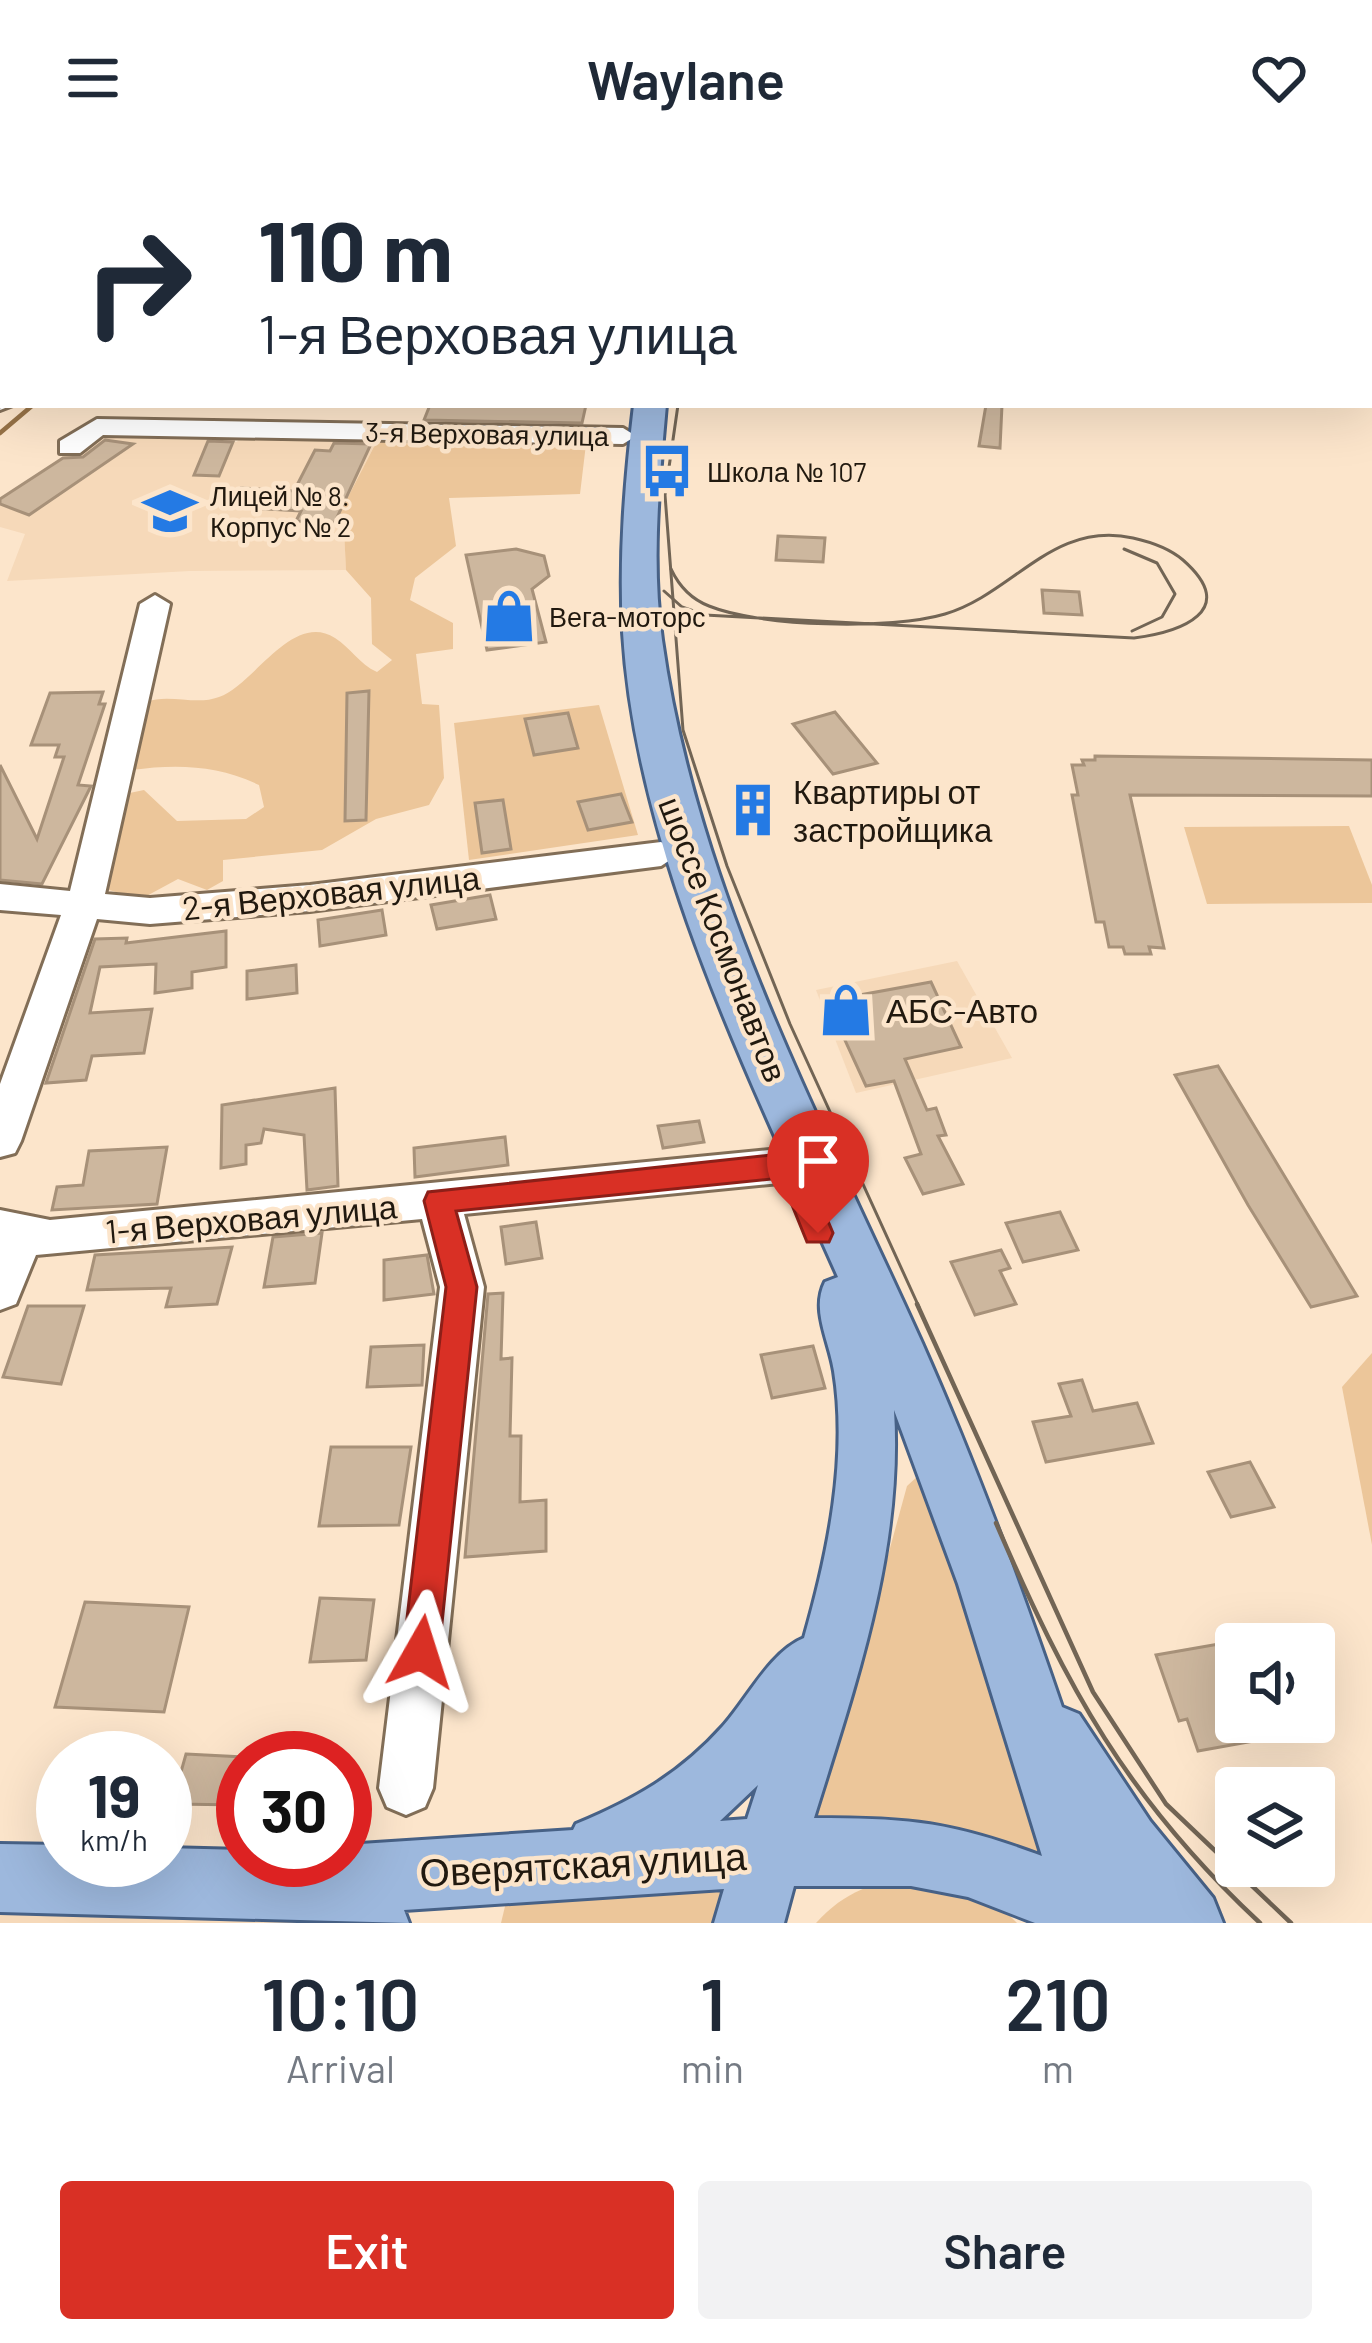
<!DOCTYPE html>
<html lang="en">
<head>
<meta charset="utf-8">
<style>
  :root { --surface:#fff; --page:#f2f2f3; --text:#1f2937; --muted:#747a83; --accent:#d93025 }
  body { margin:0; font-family:Barlow,sans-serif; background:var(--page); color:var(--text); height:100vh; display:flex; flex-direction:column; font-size:45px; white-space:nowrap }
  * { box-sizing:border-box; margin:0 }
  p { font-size:39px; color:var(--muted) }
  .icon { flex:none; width:66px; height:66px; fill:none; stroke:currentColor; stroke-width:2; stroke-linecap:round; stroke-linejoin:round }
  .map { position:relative; height:1767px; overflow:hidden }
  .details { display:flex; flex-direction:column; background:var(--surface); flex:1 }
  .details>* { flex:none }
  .top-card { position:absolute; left:0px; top:0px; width:1374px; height:252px; box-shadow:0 12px 48px #0002; background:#fff; color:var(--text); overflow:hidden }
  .fabs { position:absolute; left:1215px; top:1467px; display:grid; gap:24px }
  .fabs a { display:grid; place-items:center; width:120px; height:120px; border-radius:12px; background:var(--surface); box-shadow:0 12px 48px #0002; font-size:60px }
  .speed { position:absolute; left:36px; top:1575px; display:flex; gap:24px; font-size:60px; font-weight:700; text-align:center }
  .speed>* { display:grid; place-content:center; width:156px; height:156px; border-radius:50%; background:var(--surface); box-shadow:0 12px 48px #0002; line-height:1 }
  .speed small { font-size:30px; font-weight:400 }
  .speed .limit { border:18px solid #d22; background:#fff; color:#111 }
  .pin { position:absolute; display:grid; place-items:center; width:102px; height:102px; color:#fff; margin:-123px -51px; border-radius:50% 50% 50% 0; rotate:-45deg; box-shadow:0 0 12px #0007 }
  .pin .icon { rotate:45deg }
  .me { position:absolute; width:132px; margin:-66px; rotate:6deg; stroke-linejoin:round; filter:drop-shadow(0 0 9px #0008) }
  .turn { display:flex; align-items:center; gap:42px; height:252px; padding:0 60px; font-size:54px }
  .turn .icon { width:156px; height:156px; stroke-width:2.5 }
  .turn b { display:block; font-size:84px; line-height:102px }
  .eta { display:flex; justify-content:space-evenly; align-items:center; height:204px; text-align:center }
  .eta b { font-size:72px; font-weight:600; line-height:84px }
  .button { display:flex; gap:24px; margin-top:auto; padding:24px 60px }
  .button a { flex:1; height:138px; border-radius:12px; background:var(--accent); color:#fff; font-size:48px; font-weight:600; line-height:138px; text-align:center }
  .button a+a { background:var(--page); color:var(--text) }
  header { display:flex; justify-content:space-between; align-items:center; height:156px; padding:0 60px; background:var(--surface); font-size:54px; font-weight:600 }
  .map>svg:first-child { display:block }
  .built { fill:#f6d9b9 }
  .green { fill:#ecc69a }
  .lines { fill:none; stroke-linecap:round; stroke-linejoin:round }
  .stream { stroke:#967247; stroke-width:4.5 }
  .building { fill:#cdb79e; stroke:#a79179; stroke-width:3 }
  .minor-casing { stroke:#826e57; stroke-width:6 }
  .major-casing { stroke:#476186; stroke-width:6 }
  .minor { fill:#fff; fill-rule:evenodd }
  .major { fill:#9db8dd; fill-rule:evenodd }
  .tram-far1 { stroke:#726555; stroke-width:3 }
  .tram { stroke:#726555; stroke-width:4.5 }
  .route { fill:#d93025; stroke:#8d1f18; stroke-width:3 }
  .labels { text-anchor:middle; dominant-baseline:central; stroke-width:9; stroke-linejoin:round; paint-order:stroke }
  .far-street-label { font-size:27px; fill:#21190f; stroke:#fce5cb }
  .far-poi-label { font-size:27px; fill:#21190f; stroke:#fce5cb; text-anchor:start }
  .poi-label { font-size:33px; fill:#21190f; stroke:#fce5cb; text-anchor:start }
  .street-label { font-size:33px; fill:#21190f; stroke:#fce5cb }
  .near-street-label { font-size:39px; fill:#21190f; stroke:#fce5cb }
</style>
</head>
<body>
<header><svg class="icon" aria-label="menu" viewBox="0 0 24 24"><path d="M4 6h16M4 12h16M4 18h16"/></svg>Waylane<svg class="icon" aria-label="heart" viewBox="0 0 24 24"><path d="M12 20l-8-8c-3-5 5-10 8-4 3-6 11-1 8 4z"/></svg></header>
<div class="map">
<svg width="1372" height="1767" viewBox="0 0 1372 1767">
  <rect width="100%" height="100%" fill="#fce5cb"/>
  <g class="built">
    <path d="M99,277l138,9 4,-6 138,1 -45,86 10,7 2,40 -156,1 -183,10 18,-47 -25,-7v-28z"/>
    <path d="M957,805l55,97 -156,35 -40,-103z"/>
    <path d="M0,1743l291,9 43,15h-334z"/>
  </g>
  <g class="green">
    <path d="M379,281l191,2 16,5 -6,50 -131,4 7,48 -41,32 -5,22 43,23v26l-37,5 6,50 17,1 5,73 -15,27 -53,14 -54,31 -99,10v21l-16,9 -29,-11 -37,20 -39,-11 18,-93 24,-5 33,31 69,-2 18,-12 -5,-22c-42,-20 -82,-21 -127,-15l14,-68c23,-9 50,4 73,-5 35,-12 73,-86 116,-59 16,10 24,26 42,34l15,-12 -20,-16 -1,-46 -25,-28 -2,-40 -10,-6z"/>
    <path d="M599,549l39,130 -169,25 -15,-137z"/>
    <path d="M1349,670l23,59v18l-165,1 -23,-77z"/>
    <path d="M1372,1197v192l-30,-158z"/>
    <path d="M919,1319l6,4 123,386c-78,-28 -149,-55 -233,-43l92,-336z"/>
    <path d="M917,1720l85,32 15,15h-201c29,-32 59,-42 101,-47z"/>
    <path d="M724,1730l-12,37h-211l7,-29z"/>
  </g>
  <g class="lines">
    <path class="stream" d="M0,277l33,-28"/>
  </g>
  <g class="building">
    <path d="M430,249h156l-4,18 -158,-3z"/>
    <path d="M986,249h16l-2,43 -21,-2z"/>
    <path d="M105,284l28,4 -104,71 -29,-11v-5l63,-41 20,-1z"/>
    <path d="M208,285l25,1 -14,34 -25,-1z"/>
    <path d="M334,287l37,1 -37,80 -38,-3 5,-10 -71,-4 11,-19 53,3 21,-41 15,1z"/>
    <path d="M778,380l47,2 -2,24 -47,-2z"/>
    <path d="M516,393l28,7 5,20 -17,13 14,53 -59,8 -21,-95z"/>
    <path d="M1042,434l37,2 3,23 -38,-2z"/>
    <path d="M369,535l-3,129 -21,1 2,-128z"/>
    <path d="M103,536l-4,12h6l-27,81 13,1 -49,98 -42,-4v-115l37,74 27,-82h-9l4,-12h-28l19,-52z"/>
    <path d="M835,556l42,51 -44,11 -40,-50z"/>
    <path d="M568,557l10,35 -44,7 -9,-36z"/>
    <path d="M1095,600l277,4v36l-242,-1 34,153 -15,-1 2,7h-26l-2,-7h-14l-5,-25h-8l-24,-127h6l-6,-30h12l-2,-5h13z"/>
    <path d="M621,638l11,28 -44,8 -10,-28z"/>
    <path d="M503,644l8,49 -29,4 -7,-50z"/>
    <path d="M490,739l6,24 -59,10 -6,-24z"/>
    <path d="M382,754l4,25 -66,11 -2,-26z"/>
    <path d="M226,775v36l-34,5v16l-37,5 1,-29 -56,3 -10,46 62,-4 -8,44 -52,3 -6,24 -40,3 49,-144 32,-1 -1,5z"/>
    <path d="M296,809l1,28 -50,6v-28z"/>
    <path d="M931,826l30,65 -56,12 22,51 9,-2 10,27 -8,1 25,48 -40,10 -18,-36 16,-4 -27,-73 -28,5 -39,-85z"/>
    <path d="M1218,910l139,230 -46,11 -63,-102 -73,-130z"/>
    <path d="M335,932l3,98 -31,4 -3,-55 -40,-6 -3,14 -15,2v19l-25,4 1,-63z"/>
    <path d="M699,965l5,21 -41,6 -5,-22z"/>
    <path d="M505,981l3,28 -93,12 -1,-29z"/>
    <path d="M167,991l-10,57 -105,6 5,-23 26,-2 6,-34z"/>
    <path d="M1060,1056l18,38 -55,12 -17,-39z"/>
    <path d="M536,1066l6,36 -36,6 -5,-37z"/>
    <path d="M322,1077l-7,50 -51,4 9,-50z"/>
    <path d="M232,1091l-15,57 -51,3 5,-19 -84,2 8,-35z"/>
    <path d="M1001,1094l9,18 -10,3 16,33 -41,11 -24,-53z"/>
    <path d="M427,1099l7,39 -50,6v-40z"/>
    <path d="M503,1137l-2,66 11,-1 -2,78h11l-1,66 26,-2v51l-81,6 23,-263z"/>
    <path d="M28,1150h56l-23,78 -58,-7z"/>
    <path d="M424,1189l-2,40 -55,2 4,-40z"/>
    <path d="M813,1190l12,42 -53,10 -11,-43z"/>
    <path d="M1082,1224l11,31 44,-8 16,40 -107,19 -13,-40 38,-6 -12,-32z"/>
    <path d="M331,1291h80l-12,78 -80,1z"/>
    <path d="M1250,1306l24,45 -43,10 -23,-45z"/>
    <path d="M320,1442l54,2 -8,60 -56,2z"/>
    <path d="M85,1446l104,5 -25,105 -109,-5z"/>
    <path d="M1236,1485v81h61l1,11 -100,18 -11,-32 -8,2 -23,-66z"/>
    <path d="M186,1598l57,3v48l-71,-1z"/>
  </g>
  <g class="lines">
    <defs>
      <g id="minor">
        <path d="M434,0h62l3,3h-62z"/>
        <rect x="1084" y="0" width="22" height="3"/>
        <rect x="1198" y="0" width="22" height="3"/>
        <path d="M1342,0h22l1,3h-22z"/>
        <path d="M1371,56l1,1v17l-1,-1z"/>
        <path d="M3,64v14l-3,1v-14z"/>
        <path d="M3,237v12h10l-13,5z"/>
        <path d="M97,263l526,9 13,8 -13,8 -520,-9 -23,18h-20v-12z"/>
        <path d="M155,439l15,9 -65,290 45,4 160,-13 351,-43 18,12 -18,12 -351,45 -160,13 -53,-5 -76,222 -6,12 -15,4v-73l61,-169 -61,-5v-26l70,7 70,-287z"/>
        <path d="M790,992l15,5 6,12 -6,12 -15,5 -326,32 20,73 -51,501 -8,19 -19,8 -19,-8 -8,-19 61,-501 -18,-68 -386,36 -20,49 -16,6v-100l50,10z"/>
      </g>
      <g id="major">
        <path d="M670,0h26l-27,3z"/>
        <path d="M634,249h32c-7,78 -15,157 -4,235 35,251 157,475 260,703 53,119 98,241 140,364l17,7 71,107 63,77 10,25h-188l-67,-26 -57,-11h-117l-10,37h-70l10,-34 -320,21 5,13 -409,-11v-68l63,1v15h102v-12l78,2v10h102v-15l228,-15 3,-6c58,-24 104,-50 147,-98 25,-28 47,-74 81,-88 24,-84 44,-180 30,-267 -5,-31 -23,-61 -9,-89l13,-5c-88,-199 -202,-425 -215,-645 -4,-77 2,-150 11,-227zM894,1254l64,174 84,272c-91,-34 -132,-38 -228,-38 41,-132 89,-268 80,-408zM758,1629l-11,34 -27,2z"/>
      </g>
    </defs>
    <use href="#minor" class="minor-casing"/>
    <use href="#major" class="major-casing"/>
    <use href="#minor" class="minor"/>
    <use href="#major" class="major"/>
    <g class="tram-far1">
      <path d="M678,249l-13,90 18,235 44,136 63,158 129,283"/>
      <path d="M1124,393l33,14 18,31 -13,23 -30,14"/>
      <path d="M664,435l18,16 23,8 429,23c46,-6 107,-27 49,-78 -14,-12 -32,-18 -50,-22 -80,-18 -120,56 -188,76 -53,16 -185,13 -236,-8 -18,-7 -30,-20 -38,-37"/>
    </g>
    <g class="tram">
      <path d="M917,1148l176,388 73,112 125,119"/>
      <path d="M996,1367c71,165 131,276 264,400"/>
    </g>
  </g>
  <path class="route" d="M790,997l11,4 32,76 -4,9h-22l-26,-64 -325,33 21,76 -38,365 -5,12 -13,5 -13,-5 -5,-12 43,-365 -22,-86 4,-9z"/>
  <defs>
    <symbol id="bus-bare" viewBox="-9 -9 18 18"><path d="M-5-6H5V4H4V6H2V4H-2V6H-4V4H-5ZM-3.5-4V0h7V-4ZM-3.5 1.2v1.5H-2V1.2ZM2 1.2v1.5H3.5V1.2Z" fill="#247ae4" stroke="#fce5cb" stroke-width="2.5" paint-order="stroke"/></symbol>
    <symbol id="school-bare" viewBox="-9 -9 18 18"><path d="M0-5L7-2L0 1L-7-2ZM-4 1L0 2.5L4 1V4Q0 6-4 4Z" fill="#247ae4" stroke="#fce5cb" stroke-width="2.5" paint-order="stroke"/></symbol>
    <symbol id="shop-bare" viewBox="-9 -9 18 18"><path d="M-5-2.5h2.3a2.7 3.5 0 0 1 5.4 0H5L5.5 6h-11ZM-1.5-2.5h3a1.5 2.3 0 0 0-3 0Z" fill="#247ae4" stroke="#fce5cb" stroke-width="2.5" paint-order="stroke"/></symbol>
    <symbol id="building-bare" viewBox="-9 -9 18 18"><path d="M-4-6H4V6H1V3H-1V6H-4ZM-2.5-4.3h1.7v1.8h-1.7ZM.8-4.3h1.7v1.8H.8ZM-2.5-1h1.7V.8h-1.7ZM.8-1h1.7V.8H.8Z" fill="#247ae4" stroke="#fce5cb" stroke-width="2.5" paint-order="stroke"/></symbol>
  </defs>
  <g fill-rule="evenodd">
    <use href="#bus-bare" x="629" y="277" width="76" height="76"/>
    <use href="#school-bare" x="132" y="317" width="76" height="76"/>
    <use href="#shop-bare" x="471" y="422" width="76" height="76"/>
    <use href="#building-bare" x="715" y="616" width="76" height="76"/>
    <use href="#shop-bare" x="808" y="816" width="76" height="76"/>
  </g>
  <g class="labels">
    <g class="far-street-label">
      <text transform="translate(487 277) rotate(1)">3-я Верховая улица</text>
    </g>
    <g class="far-poi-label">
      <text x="707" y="315">Школа № 107</text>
      <text x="210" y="339">Лицей № 8.<tspan x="210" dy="31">Корпус № 2</tspan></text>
      <text x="549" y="460">Вега-моторс</text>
    </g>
    <g class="poi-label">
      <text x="793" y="635">Квартиры от<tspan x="793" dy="38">застройщика</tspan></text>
      <text x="886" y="854">АБС-Авто</text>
    </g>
    <g class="street-label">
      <text transform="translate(331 736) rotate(-6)">2-я Верховая улица</text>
      <text transform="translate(724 783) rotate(69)">шоссе Космонавтов</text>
      <text transform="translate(251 1062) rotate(-5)">1-я Верховая улица</text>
    </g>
    <g class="near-street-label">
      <text transform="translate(583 1707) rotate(-3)">Оверятская улица</text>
    </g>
  </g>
</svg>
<div class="fabs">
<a><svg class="icon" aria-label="sound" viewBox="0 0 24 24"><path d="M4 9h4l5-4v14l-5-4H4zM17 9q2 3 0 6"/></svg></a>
<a><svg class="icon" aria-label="layers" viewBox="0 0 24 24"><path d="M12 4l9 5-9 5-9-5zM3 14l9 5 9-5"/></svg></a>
</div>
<div class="speed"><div>19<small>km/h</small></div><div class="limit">30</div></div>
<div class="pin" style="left:818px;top:1077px;background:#d93025"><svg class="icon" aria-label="arrive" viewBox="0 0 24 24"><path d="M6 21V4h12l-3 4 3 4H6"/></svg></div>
<svg class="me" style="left:421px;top:1496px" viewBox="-20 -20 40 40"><path d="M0-17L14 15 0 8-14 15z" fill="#d93025" stroke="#fff" stroke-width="4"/></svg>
<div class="top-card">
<div class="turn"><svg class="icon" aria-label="right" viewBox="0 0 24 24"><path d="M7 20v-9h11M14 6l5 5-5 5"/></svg><div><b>110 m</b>1-я Верховая улица</div></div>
</div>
</div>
<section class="details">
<div class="eta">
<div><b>10:10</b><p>Arrival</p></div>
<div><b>1</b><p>min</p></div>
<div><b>210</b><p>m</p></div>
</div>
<div class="button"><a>Exit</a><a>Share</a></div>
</section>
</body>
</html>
